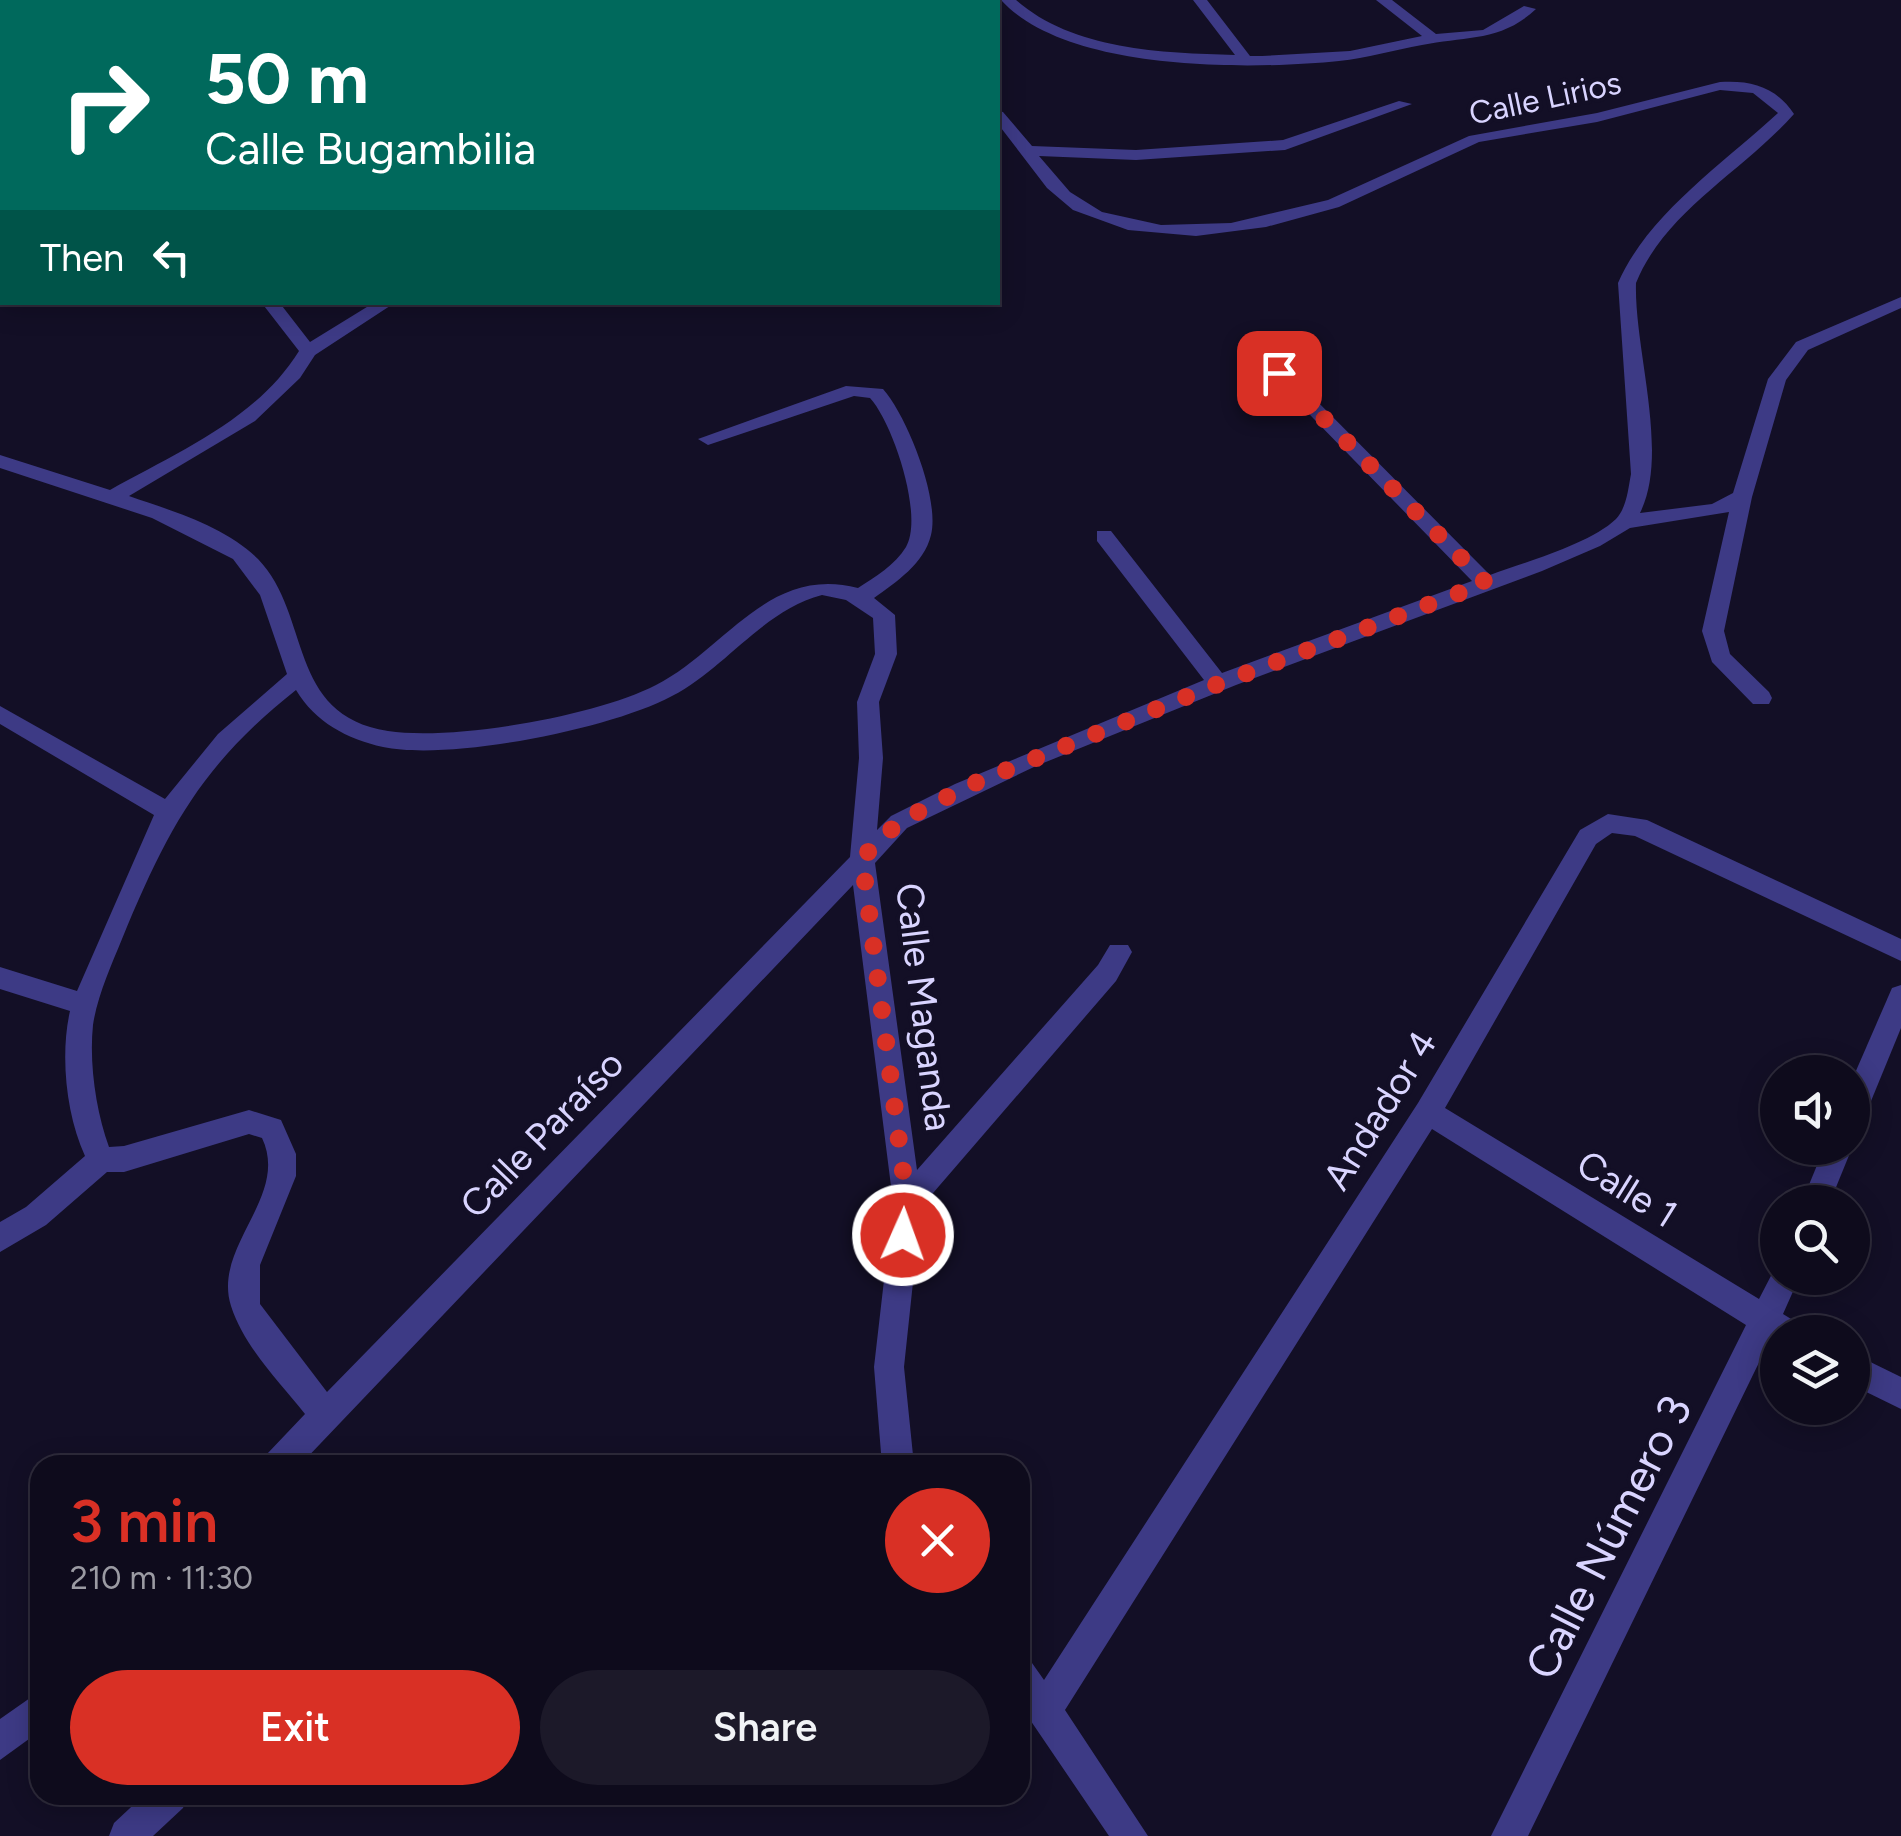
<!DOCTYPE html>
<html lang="en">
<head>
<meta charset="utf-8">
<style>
  :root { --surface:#0e0b1c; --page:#1c1929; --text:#f1f3f6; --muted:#9b9ba3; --line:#2e2b3b; --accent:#d93025 }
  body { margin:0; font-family:Figtree,sans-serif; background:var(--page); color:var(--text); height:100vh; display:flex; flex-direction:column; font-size:38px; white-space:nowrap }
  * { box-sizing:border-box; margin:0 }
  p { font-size:32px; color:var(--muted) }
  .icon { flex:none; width:55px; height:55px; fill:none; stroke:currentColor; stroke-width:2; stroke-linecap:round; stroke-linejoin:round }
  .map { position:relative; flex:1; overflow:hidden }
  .drawer { position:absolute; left:30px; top:1455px; width:1000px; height:350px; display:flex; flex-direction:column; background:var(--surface); border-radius:30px; box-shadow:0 5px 25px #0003,0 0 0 2px var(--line) }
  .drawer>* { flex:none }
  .banner { position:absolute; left:0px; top:0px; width:1000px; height:305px; box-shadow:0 5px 25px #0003,0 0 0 2px var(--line); background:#00695c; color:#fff; overflow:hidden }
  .fabs { position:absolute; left:1760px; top:1055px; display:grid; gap:20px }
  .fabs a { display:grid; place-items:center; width:110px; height:110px; border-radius:50%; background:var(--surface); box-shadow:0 5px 25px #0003,0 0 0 2px var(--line); font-size:50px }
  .pin { position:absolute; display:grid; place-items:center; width:85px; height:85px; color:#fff; margin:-42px; border-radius:20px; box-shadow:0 5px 15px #0006 }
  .me { position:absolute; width:110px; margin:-55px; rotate:2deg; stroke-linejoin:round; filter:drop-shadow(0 0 8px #0008) }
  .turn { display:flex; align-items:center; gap:35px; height:210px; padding:0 40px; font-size:45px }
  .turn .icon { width:130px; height:130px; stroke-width:2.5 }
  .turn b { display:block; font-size:70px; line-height:85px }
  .then { display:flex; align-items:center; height:95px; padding:0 40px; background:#0003; gap:20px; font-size:38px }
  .round { display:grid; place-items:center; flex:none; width:105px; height:105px; border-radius:52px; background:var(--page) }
  .summary { display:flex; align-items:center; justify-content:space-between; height:170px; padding:0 40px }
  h1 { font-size:60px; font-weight:600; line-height:75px; color:var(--accent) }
  .button { display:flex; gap:20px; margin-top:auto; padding:20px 40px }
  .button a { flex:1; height:115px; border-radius:60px; background:var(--accent); color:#fff; font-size:40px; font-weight:600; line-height:115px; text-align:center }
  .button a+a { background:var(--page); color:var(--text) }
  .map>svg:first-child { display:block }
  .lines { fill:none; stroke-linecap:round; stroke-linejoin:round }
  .lane { fill:#3d3a85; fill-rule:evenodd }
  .street { fill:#3d3a85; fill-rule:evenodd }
  .route { stroke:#d93025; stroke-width:18; stroke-dasharray:0 32.4 }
  .labels { text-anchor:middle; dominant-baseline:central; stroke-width:8; stroke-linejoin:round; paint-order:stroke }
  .far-street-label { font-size:32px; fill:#d9d4ff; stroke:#130f26 }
  .street-label { font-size:38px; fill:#d9d4ff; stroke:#130f26 }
  .near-street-label { font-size:45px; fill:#d9d4ff; stroke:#130f26 }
</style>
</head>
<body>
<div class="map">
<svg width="1901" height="1836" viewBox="0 0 1901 1836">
  <rect width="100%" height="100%" fill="#130f26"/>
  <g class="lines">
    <path class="lane" d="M144,1795h44l-5,13 -30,28h-44l5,-13z"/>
    <g class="street">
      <path d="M62,0h16l1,2h-15z"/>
      <rect x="238" y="0" width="14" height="2"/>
      <rect x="555" y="0" width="14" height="2"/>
      <path d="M1001,0h15c57,50 146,53 219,55l-42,-55h14l43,56h12l88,-5 72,-15 -46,-36h16l44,34 47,-4 41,-24 12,3c-35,33 -71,27 -114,36 -28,5 -55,13 -83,16 -90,9 -273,11 -338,-61z"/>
      <path d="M1720,82c32,-2 56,5 74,32 -50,57 -129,97 -158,169 -2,67 34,170 4,230l72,-9 21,-11 35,-114 28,-37 105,-45v11l-93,42 -22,30 -34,117 -28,134 6,23 39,38 3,6 -3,6h-16l-41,-42 -10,-31 27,-119 -99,16 -30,18 -58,25 -306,114 -200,81 -129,62 -32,35 42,307 181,-205 12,-20h18l4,7 -16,29 -195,226 -17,160 10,98h-32l-8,-98 19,-165 -40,-317 -553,580h-38l5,-11 38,-40c-25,-32 -61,-67 -74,-108 -19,-60 59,-109 31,-168l-13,-4 -125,38h-17l-61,53 -46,27v-30l26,-15 59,-51c-19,-41 -25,-101 -15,-145l-70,-22v-22l77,24 77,-176 -154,-91v-18l165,93 53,-65 69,-60 -27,-79 -27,-36 -81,-41 -152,-50v-13l110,35c68,-38 147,-71 189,-139l-38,-49h18l31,40 65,-40h21l-81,53 -15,23 -45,43 -126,75c43,15 96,30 129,63 54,56 28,156 130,172 66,10 208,-15 268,-46 70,-36 112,-120 202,-97 17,-11 37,-23 48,-41 18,-31 -13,-124 -36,-149l-16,-2 -146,49 -10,-6 148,-53 37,3c24,27 57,110 48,146 -7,29 -35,47 -57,63l21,17 2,39 -18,48 4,56 -6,72 14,-14 64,-32 249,-104 -107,-139v-10h14l111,142 250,-92 -199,-204v-8h12l205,206c35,-13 100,-31 126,-56 11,-12 12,-30 15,-45l-13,-191c30,-69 106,-120 160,-170l-25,-20 -33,-3 -123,32 -118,20 -140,65 -73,20 -70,9 -68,-6 -55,-20 -26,-22 -49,-64v-13l5,1 29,34 104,4 147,-10 116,-39 13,3 -127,46 -149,10 -97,-4 31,36 32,20 59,13 70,-2 97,-23 141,-64 128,-23zM822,595l24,5 27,18 2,36 -18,48 2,56 -9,99 -523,535 -67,-88v-39l36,-89v-22l-15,-34 -32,-10 -125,36 -15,1c-13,-36 -20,-83 -16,-122 4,-28 18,-59 29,-86 45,-109 79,-174 174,-249 19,32 51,49 87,57 67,14 228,-18 289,-51 54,-28 90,-85 150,-101z"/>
      <path d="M1608,814l39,6 254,119v22l-266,-125 -23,-3 -16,11 -151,264 314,191 16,-31 3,10h21l-16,36 13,8 4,10h-22v12l-8,-4 -242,496h-37l255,-511 -314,-196 -367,581 83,126h-39l-89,-131v-47l12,5 12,17 374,-577 162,-273z"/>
      <path d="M1901,985v43l-39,95 -10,3v-46l40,-92z"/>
      <path d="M1824,1148h28l-22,54h-28z"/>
      <path d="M1852,1353l49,24v32l-49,-24z"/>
      <path d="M40,1691v40l-40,29v-41z"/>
    </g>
  </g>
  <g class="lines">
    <path class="route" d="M903,1235l4,-33 -45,-344 37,-36 71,-37 248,-101 268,-101 -207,-210"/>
  </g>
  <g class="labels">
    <g class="far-street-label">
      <text transform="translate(1545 98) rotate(-12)">Calle Lirios</text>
    </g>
    <g class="street-label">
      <text transform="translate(924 1007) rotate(83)">Calle Maganda</text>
      <text transform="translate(1380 1110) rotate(-58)">Andador 4</text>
      <text transform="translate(542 1134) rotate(-46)">Calle Paraíso</text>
      <text transform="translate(1627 1189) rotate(32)">Calle 1</text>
    </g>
    <g class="near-street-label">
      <text transform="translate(1608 1537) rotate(-63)">Calle Número 3</text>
    </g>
  </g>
</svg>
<div class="fabs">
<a><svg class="icon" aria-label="sound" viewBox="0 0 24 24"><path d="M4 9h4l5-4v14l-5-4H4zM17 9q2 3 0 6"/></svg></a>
<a><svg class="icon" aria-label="search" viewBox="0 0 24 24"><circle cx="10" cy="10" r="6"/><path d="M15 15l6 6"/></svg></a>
<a><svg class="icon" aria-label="layers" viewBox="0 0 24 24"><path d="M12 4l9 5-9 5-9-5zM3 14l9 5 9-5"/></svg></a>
</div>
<div class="pin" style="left:1279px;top:373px;background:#d93025"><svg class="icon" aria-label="arrive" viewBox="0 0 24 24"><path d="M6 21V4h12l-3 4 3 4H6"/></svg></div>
<svg class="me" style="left:903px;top:1235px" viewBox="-20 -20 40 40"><circle r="17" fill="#d93025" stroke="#fff" stroke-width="3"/><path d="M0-11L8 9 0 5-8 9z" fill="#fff"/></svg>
<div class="banner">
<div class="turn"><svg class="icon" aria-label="right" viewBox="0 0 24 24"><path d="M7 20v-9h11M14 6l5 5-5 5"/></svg><div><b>50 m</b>Calle Bugambilia</div></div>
<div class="then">Then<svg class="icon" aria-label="left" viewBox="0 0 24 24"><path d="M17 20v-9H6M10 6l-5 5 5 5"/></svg></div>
</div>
<section class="drawer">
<div class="summary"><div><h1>3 min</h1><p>210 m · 11:30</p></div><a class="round" style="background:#d93025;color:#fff"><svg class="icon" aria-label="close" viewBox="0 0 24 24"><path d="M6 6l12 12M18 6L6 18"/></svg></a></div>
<div class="button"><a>Exit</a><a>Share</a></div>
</section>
</div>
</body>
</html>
